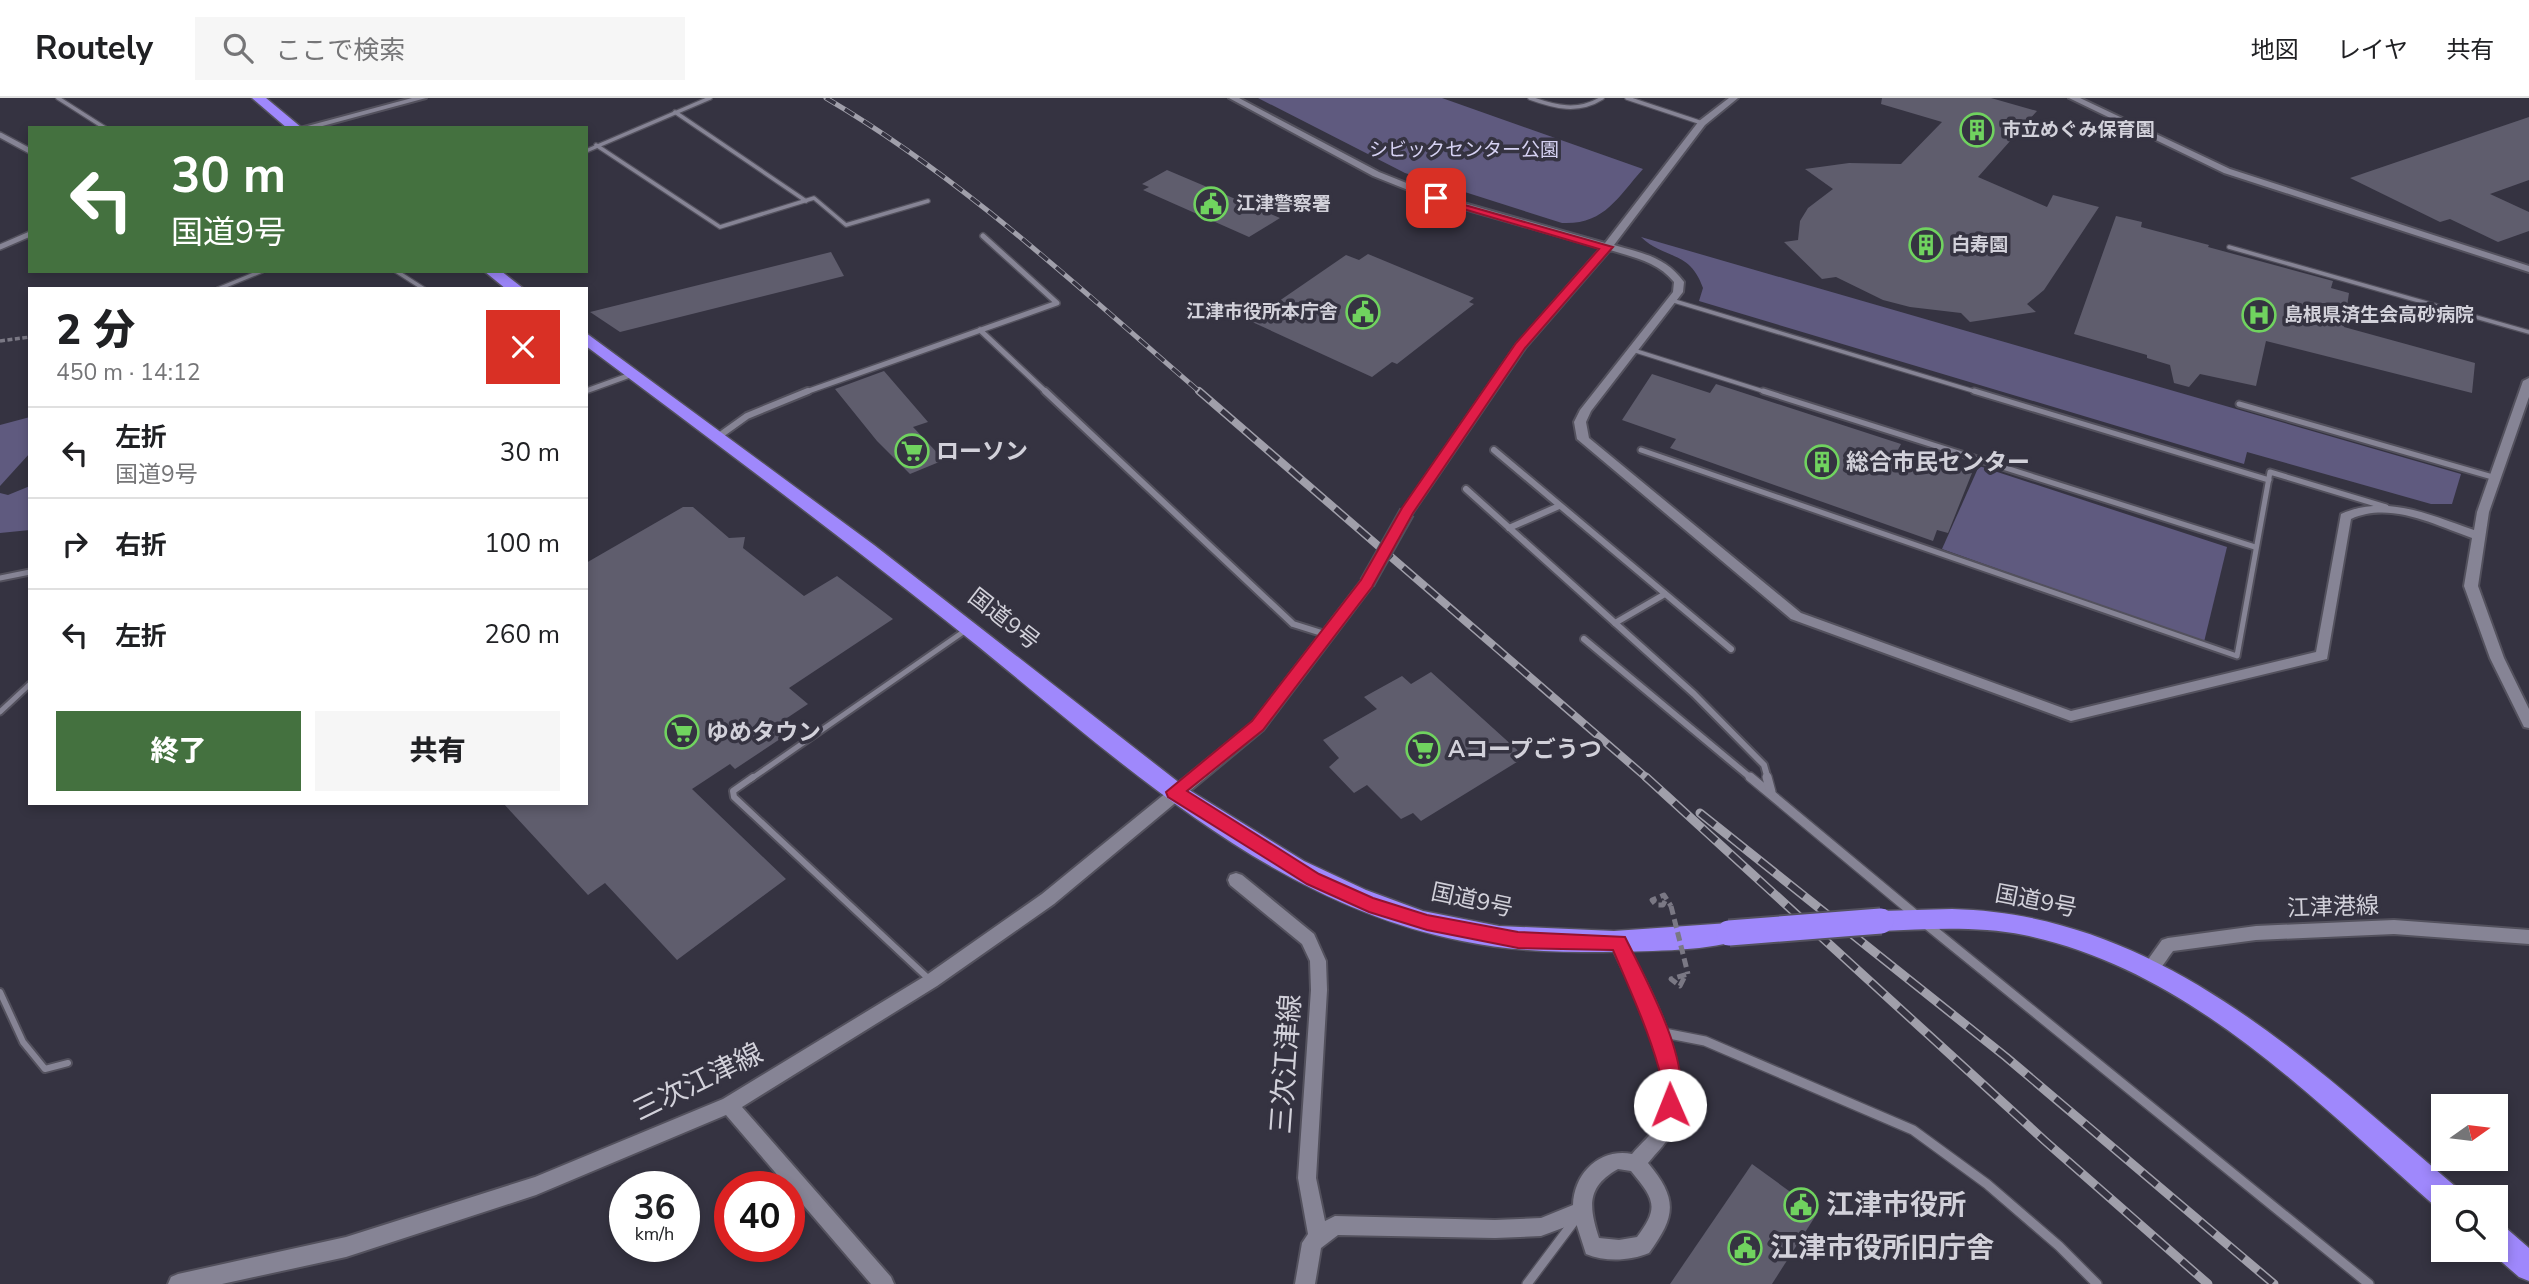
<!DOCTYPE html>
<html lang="ja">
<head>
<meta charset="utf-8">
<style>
  :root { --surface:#fff; --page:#f6f6f6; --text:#202124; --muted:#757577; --line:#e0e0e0; --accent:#44713f }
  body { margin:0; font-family:"Nunito Sans","Noto Sans JP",sans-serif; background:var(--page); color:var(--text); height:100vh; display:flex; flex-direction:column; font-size:26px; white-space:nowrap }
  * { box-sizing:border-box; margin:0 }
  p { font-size:23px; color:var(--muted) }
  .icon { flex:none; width:38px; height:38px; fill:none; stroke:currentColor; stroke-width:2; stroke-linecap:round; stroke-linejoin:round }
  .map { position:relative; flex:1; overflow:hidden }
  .drawer { position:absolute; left:28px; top:189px; width:560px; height:518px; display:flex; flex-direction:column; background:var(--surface); border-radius:0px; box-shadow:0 4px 10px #0003 }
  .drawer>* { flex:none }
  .hud { position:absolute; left:28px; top:28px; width:560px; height:147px; border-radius:0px; box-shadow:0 4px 10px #0003; background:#44713f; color:#fff; overflow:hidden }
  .needle { width:46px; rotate:76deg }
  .buttons { position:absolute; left:2431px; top:996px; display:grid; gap:14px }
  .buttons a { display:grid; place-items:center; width:77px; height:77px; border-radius:0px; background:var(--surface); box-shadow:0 4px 10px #0003; font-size:35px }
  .speed { position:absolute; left:609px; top:1073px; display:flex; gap:14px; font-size:35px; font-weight:700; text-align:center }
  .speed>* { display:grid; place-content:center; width:91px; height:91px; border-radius:50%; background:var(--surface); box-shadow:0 4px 10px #0003; line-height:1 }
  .speed small { font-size:18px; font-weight:400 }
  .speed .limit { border:10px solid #d22; background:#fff; color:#111 }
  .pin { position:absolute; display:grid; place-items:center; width:60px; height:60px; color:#fff; margin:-30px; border-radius:14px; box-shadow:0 4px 10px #0006 }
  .me { position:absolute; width:77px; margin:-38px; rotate:359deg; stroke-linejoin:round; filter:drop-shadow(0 0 5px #0008) }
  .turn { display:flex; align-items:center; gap:24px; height:147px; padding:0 28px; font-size:32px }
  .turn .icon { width:91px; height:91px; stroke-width:2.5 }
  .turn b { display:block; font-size:49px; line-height:60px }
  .round { display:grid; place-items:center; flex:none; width:74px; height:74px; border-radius:0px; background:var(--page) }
  .headline { display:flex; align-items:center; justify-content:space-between; height:119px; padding:0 28px }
  h1 { font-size:42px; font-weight:800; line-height:52px }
  .action { display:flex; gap:14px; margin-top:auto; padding:14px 28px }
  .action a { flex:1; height:80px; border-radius:0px; background:var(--accent); color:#fff; font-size:28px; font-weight:800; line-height:80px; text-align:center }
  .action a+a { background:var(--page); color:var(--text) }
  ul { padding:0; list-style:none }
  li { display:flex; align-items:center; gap:21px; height:91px; padding:0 28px; border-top:2px solid var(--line) }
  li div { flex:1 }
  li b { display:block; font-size:26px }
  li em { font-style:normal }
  header { display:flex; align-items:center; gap:42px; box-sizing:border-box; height:98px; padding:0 35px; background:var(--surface); border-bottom:2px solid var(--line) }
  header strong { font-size:33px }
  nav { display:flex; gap:38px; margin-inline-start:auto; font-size:24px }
  .search { width:490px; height:63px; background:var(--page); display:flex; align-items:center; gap:18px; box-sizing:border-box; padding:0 24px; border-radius:0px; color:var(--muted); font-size:26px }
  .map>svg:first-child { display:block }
  .green { fill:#5f5a7f }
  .building { fill:#5f5d6d }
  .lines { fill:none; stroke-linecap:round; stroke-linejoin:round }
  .lane-far2-casing { stroke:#53515d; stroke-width:6 }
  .lane-far1-casing { stroke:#53515d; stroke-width:9 }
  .lane-casing { stroke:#53515d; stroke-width:10 }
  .street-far2-casing { stroke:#53515d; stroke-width:8 }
  .street-far1-casing { stroke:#53515d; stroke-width:10 }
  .street-casing { stroke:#53515d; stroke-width:12 }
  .secondary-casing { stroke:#53515d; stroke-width:4 }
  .highway-casing { stroke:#53515d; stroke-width:3 }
  .path-far1 { stroke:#7a7884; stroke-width:3.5; stroke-dasharray:5 2.5; stroke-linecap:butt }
  .path { stroke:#7a7884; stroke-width:5; stroke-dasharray:9 4.5; stroke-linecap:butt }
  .lane-far2 { stroke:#868495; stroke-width:3.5 }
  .lane-far1 { stroke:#868495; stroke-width:5 }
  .lane { stroke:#868495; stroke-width:6 }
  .street-far2 { stroke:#868495; stroke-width:5 }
  .street-far1 { stroke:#868495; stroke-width:6 }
  .street { stroke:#868495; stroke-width:9 }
  .secondary { fill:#868495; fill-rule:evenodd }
  .highway { fill:#9f88fc; fill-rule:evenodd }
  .rail-far2-casing { stroke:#a09faa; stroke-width:5 }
  .rail-far1-casing { stroke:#a09faa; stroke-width:8 }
  .rail-casing { stroke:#a09faa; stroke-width:9 }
  .rail-far2 { stroke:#353341; stroke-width:3.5; stroke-dasharray:11; stroke-linecap:butt }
  .rail-far1 { stroke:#353341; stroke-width:5; stroke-dasharray:15; stroke-linecap:butt }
  .rail { stroke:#353341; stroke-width:6; stroke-dasharray:19; stroke-linecap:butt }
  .secondary-bridge-casing { stroke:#53515d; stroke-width:17; stroke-linecap:butt }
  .highway-bridge-casing { stroke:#53515d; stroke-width:29; stroke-linecap:butt }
  .path-bridge { stroke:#7a7884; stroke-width:5; stroke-dasharray:9 4.5; stroke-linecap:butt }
  .secondary-bridge { stroke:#868495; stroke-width:13 }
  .highway-bridge { stroke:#9f88fc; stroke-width:25 }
  .route { fill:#e11d48; stroke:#92132f; stroke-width:2 }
  .labels { text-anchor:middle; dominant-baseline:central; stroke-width:7; stroke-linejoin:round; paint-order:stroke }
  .far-poi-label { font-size:19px; font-weight:bold; fill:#d2d1da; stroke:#353341; text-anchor:start }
  .far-park-label { font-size:19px; fill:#d6d2f3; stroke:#353341 }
  .poi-label { font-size:23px; font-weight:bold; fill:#d2d1da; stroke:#353341; text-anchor:start }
  .street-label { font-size:23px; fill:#d2d1da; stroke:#353341 }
  .near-street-label { font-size:28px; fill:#d2d1da; stroke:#353341 }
  .near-poi-label { font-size:28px; font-weight:bold; fill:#d2d1da; stroke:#353341; text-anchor:start }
</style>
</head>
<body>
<header>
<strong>Routely</strong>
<div class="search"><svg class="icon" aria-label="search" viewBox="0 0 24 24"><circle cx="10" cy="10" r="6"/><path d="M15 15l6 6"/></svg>ここで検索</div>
<nav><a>地図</a><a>レイヤ</a><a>共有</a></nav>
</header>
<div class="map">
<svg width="2529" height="1186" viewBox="0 0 2529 1186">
  <rect width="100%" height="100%" fill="#353341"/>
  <g class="green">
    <path d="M1258,0h184l201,71c-26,29 -39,56 -81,54l-157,-50z"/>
    <path d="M1641,139l820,237 -9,30h-21l-184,-52 -3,12 -545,-163 4,-13c-13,-38 -38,-28 -62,-51z"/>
    <path d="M30,319v36l-30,33v-61z"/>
    <path d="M1979,368l248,81 -23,95 -262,-93z"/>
    <path d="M30,388v44l-30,3v-40l8,2z"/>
  </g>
  <g class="building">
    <path d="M1882,0h109l46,13 -59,66 69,30 6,-12 46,12 -55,83 -17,14 9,8 -66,10 -9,-9 -51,-6 -27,-7 -47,-23 -14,2 -38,-37 14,-2 2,-19 8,-13 25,-19 -28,-20 44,-6 52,1 41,-42 -61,-18z"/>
    <path d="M2529,19v63l-39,14 39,18v19l-31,11 -48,-23 -10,3 -90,-44z"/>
    <path d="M1167,72l113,48 -31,19 -106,-47 6,-3 -7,-3z"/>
    <path d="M2116,118l26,6 -1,5 68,18 -1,2 125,34 -2,7 18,5 -5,34 131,36 -3,30 -206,-52 -10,45 -56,-12 -11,13 -15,-4 -4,-18 -23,-7v-3l-73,-21z"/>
    <path d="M831,154l13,24 -224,56 -30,-20z"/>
    <path d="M1368,156l106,44 -5,4 5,2 -77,60 -5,-2 -20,15 -122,-56 96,-66 13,5z"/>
    <path d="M884,273l44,51 -15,5 31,33 -34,14 -33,-33 -42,-52z"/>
    <path d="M1652,276l58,19 6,-9 185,60 -3,6 74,23 -24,60 -11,-3 -4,11 -263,-93 6,-9 -54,-19z"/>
    <path d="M683,409h10l36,31 16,-1 -2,11 61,48 33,-20 56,43 -104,69 19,16 -36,24 11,9 -48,32 -5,-5 -38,25 94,90 -109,81 -72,-77 -17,12 -85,-92h83v-240z"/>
    <path d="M1431,574l94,85 -104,64 -8,-8 -12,6 -34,-34 -13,8 -25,-26 10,-9 -16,-18 54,-31 -13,-12 38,-21 9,8z"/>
    <path d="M1752,1066l66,48 -46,72h-102z"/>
  </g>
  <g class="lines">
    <defs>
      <g id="lane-far2">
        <path d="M58,0l47,30"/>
        <path d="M1530,0c25,9 48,15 72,0"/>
        <path d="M1627,0l75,25"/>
        <path d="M675,14l131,89"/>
        <path d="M596,47l124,82 94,-29 32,27 82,-24"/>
        <path d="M586,53l124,-53"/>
        <path d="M2229,149l300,85"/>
        <path d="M396,173l28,18"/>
        <path d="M218,191l44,-18"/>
        <path d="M1671,202l309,93"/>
        <path d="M1633,252l136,43"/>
      </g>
      <g id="lane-far1">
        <path d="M1763,293l492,156"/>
        <path d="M1974,293l295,89"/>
        <path d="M2239,306l257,74"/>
        <path d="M1641,352l596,206 33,-184 116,35"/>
        <path d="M0,480l30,-6"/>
        <path d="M0,614l30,-28"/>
        <path d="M751,681l215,-149"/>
      </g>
      <g id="lane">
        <path d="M753,679l-20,14 1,6 196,183"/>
        <path d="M0,894l23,50 22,27 23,-6"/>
      </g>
      <g id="street-far2">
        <path d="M0,37l30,16"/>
        <path d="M0,149l30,-13"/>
        <path d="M980,232l67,63"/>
        <path d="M586,293l47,-17"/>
        <path d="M803,295l254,-90 -74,-67"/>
      </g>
      <g id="street-far1">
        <path d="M1045,293l248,233 35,11"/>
        <path d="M719,338l28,-20 61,-25"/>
        <path d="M1494,352l237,199"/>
        <path d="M1466,391l228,205 70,71 4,14"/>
        <path d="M1509,430l50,-22"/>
        <path d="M1615,525l50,-29"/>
        <path d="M1584,541l168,140"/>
      </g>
      <g id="street">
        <path d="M1750,679l167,139"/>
        <path d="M1767,679l4,15"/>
        <path d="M1926,826l443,360"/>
        <path d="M1659,934l46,9 208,89 74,54 72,62 38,38"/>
        <path d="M1527,1186l48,-64"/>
      </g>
      <g id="secondary">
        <path d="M412,0h14l-111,30h-15z"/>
        <path d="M1229,0h10l140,74 60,24 166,47 94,-122 30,-23h9l-33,27 -91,120c28,8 52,12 70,37l-1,10 -92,119 -5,11 3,16 212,175 270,98 245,-59 25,-138c45,-20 89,1 133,16l3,-18 46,-131 6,-3v19l-40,115 -11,74 26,72 25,51v19l-5,-1 -34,-69 -26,-72 8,-48c-37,-13 -82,-37 -121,-19l-24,140 -256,62 -280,-102 -214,-180 -3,-17 6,-12 93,-118 1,-10c-16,-20 -41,-25 -64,-32l-85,98 -114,167h-8l-2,-3 2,-3 114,-165 84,-96 -168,-48 -60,-24z"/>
        <path d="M2069,0h11l150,71 299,97v6l-305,-99z"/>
        <path d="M1367,481l5,1 2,3 -2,3 -109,144 -209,174 -117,82 -195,121 149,170 3,7h-23l-145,-169 -190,80 -190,62 -124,27h-54l3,-7 7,-3 168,-37 189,-60 188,-78 202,-123 117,-82 211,-172 109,-142z"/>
        <path d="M1236,775l6,2 72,59 12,27 1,29 -11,188 9,43 10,-5 160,4 46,-2 32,-13c1,-32 27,-57 59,-51 8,-10 20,-19 25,-30 23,-47 -26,-137 -47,-181l2,-5 6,-2 6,2c25,51 73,132 50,190 -6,14 -17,24 -26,35 30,36 28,53 1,90 -19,8 -44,9 -63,1l-10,-31 -35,13 -46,2 -157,-3 -17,13 -6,36h-20l7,-41 6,-9 -10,-56 13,-188 -1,-29 -8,-17 -72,-59 -2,-5 2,-5zM1618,1071l13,2c23,28 29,36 6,66l-18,3 -20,-2c-10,-31 -13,-51 19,-69z"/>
        <path d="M2394,822l135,10v14l-135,-10 -138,6 -83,11c-8,10 -15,27 -29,22l-2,-5 20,-28 6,-2 88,-12z"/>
      </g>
      <g id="highway">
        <path d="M252,0h14l36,30h-15z"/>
        <path d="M484,173h17l23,18h-18z"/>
        <path d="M586,235l288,212 312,243 118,73 62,29 57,21 76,15 115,5 115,-8 9,3 3,7 -3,7c-33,12 -99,11 -135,12 -47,0 -94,-1 -141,-11 -206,-41 -362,-200 -522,-325 -116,-92 -235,-181 -354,-270z"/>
        <path d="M1952,811c208,5 355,152 504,278l4,10h-17v13l-7,-3c-122,-107 -247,-238 -412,-272 -46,-9 -96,-6 -143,-4l-9,-3 -3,-7 3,-7 9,-3z"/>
        <path d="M2496,1126l10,4 23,20v33l-10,-4 -31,-27h8z"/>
      </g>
    </defs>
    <use href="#lane-far2" class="lane-far2-casing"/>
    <use href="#lane-far1" class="lane-far1-casing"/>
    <use href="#lane" class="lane-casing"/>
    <use href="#street-far2" class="street-far2-casing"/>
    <use href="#street-far1" class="street-far1-casing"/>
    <use href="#street" class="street-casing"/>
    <use href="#secondary" class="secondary-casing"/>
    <use href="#highway" class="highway-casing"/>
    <path class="path-far1" d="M0,243l30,-4"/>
    <g class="path">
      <path d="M1665,803l-2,4h-7l-4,-5 12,-5 7,11"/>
      <path d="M1684,880l-4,8 -9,-7 17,-5"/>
    </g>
    <use href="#lane-far2" class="lane-far2"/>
    <use href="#lane-far1" class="lane-far1"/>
    <use href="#lane" class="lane"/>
    <use href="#street-far2" class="street-far2"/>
    <use href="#street-far1" class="street-far1"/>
    <use href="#street" class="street"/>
    <use href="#secondary" class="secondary"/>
    <use href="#highway" class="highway"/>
    <defs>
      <path id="rail-far2" d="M826,0c138,81 254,191 375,295"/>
      <path id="rail-far1" d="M1199,293l449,388"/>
      <g id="rail">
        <path d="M1646,679l399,364 163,143"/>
        <path d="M1700,715l306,244 268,227"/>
      </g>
    </defs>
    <use href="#rail-far2" class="rail-far2-casing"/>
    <use href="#rail-far1" class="rail-far1-casing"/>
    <use href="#rail" class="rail-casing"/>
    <use href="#rail-far2" class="rail-far2"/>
    <use href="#rail-far1" class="rail-far1"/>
    <use href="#rail" class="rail"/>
    <defs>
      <path id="secondary-bridge" d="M1367,485l40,-71"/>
      <path id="highway-bridge" d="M1729,835l152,-12"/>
    </defs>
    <use href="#secondary-bridge" class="secondary-bridge-casing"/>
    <use href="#highway-bridge" class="highway-bridge-casing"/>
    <path class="path-bridge" d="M1671,808l17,68"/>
    <use href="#secondary-bridge" class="secondary-bridge"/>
    <use href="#highway-bridge" class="highway-bridge"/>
  </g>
  <path class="route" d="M1433,98l180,51 -88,101 -112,165 -41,74 -109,143 -76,61 132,83 54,24 54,17 91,17 107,5c20,41 71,131 52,174l-7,3 -7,-3c-5,-11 0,-27 -4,-42 -12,-42 -29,-79 -46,-119l-95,-2 -91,-18 -58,-18 -62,-28 -139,-87 -2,-5 86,-71 109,-141 41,-72 114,-165 83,-94 -166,-49z"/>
  <defs>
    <symbol id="building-ring" viewBox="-11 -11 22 22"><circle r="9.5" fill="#353341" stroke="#70d35f" stroke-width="1.5"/><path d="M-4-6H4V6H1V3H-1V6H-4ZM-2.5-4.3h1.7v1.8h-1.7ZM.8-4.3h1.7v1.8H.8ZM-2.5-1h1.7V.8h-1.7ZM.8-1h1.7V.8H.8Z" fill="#70d35f"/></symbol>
    <symbol id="civic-ring" viewBox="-11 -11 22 22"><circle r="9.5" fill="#353341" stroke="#70d35f" stroke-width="1.5"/><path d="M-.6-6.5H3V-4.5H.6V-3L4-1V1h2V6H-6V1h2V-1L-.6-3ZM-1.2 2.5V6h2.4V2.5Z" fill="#70d35f"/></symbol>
    <symbol id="hospital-ring" viewBox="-11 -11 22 22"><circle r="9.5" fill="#353341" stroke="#70d35f" stroke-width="1.5"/><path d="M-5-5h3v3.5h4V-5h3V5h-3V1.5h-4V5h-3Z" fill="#70d35f"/></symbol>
    <symbol id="supermarket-ring" viewBox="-11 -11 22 22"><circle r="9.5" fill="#353341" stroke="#70d35f" stroke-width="1.5"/><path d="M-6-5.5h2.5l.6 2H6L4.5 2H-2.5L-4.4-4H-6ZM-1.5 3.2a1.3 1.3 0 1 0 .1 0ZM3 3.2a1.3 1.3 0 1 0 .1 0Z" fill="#70d35f"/></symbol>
  </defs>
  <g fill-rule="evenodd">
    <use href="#building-ring" x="1958" y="13" width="38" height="38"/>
    <use href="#civic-ring" x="1192" y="87" width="38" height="38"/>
    <use href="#building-ring" x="1907" y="128" width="38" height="38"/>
    <use href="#civic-ring" x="1344" y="195" width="38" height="38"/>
    <use href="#hospital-ring" x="2240" y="198" width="38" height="38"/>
    <use href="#supermarket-ring" x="893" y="334" width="38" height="38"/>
    <use href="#building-ring" x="1803" y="345" width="38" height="38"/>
    <use href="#supermarket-ring" x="663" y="615" width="38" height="38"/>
    <use href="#supermarket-ring" x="1404" y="632" width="38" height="38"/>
    <use href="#civic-ring" x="1782" y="1088" width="38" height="38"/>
    <use href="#civic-ring" x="1726" y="1131" width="38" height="38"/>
  </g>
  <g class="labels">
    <g class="far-poi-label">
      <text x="2002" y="32">市立めぐみ保育園</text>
      <text x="1236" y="106">江津警察署</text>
      <text x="1951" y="147">白寿園</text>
      <text x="1338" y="214" text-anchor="end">江津市役所本庁舎</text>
      <text x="2284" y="217">島根県済生会高砂病院</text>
    </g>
    <g class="far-park-label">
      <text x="1464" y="52">シビックセンター公園</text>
    </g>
    <g class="poi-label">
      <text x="936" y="353">ローソン</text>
      <text x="1846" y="364">総合市民センター</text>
      <text x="706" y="634">ゆめタウン</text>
      <text x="1448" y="651">Aコープごうつ</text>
    </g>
    <g class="street-label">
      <text transform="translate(1004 521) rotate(38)">国道9号</text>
      <text transform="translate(1472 802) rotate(12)">国道9号</text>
      <text transform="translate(2036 803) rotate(11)">国道9号</text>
      <text transform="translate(2333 809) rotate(-2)">江津港線</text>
    </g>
    <g class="near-street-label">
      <text transform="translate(1286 966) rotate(-86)">三次江津線</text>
      <text transform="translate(698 984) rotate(-26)">三次江津線</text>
    </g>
    <g class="near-poi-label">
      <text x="1826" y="1107">江津市役所</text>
      <text x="1770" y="1150">江津市役所旧庁舎</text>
    </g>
  </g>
</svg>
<div class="buttons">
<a><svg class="needle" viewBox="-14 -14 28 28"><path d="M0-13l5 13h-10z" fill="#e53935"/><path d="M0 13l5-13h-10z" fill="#757577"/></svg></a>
<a><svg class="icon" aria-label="search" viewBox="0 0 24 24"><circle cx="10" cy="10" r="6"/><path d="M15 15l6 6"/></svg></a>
</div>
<div class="speed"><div>36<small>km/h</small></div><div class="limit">40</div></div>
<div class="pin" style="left:1436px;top:100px;background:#d93025"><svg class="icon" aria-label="arrive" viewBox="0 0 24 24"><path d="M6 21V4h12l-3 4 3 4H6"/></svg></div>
<svg class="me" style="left:1670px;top:1007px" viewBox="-20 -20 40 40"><circle r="19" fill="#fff"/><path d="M0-13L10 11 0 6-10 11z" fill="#e11d48"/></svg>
<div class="hud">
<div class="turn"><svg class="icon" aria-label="left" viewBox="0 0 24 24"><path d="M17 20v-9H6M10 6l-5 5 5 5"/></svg><div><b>30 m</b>国道9号</div></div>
</div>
<section class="drawer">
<div class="headline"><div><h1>2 分</h1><p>450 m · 14:12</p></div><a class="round" style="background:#d93025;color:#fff"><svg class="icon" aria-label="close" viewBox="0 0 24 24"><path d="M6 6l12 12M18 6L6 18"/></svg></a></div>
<ul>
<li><svg class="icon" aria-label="left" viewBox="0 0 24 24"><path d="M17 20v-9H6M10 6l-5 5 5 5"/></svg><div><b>左折</b><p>国道9号</p></div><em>30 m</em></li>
<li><svg class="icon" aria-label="right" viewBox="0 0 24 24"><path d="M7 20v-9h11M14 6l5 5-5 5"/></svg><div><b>右折</b></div><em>100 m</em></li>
<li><svg class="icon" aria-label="left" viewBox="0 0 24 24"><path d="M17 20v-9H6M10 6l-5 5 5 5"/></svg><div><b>左折</b></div><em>260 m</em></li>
</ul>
<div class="action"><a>終了</a><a>共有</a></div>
</section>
</div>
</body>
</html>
